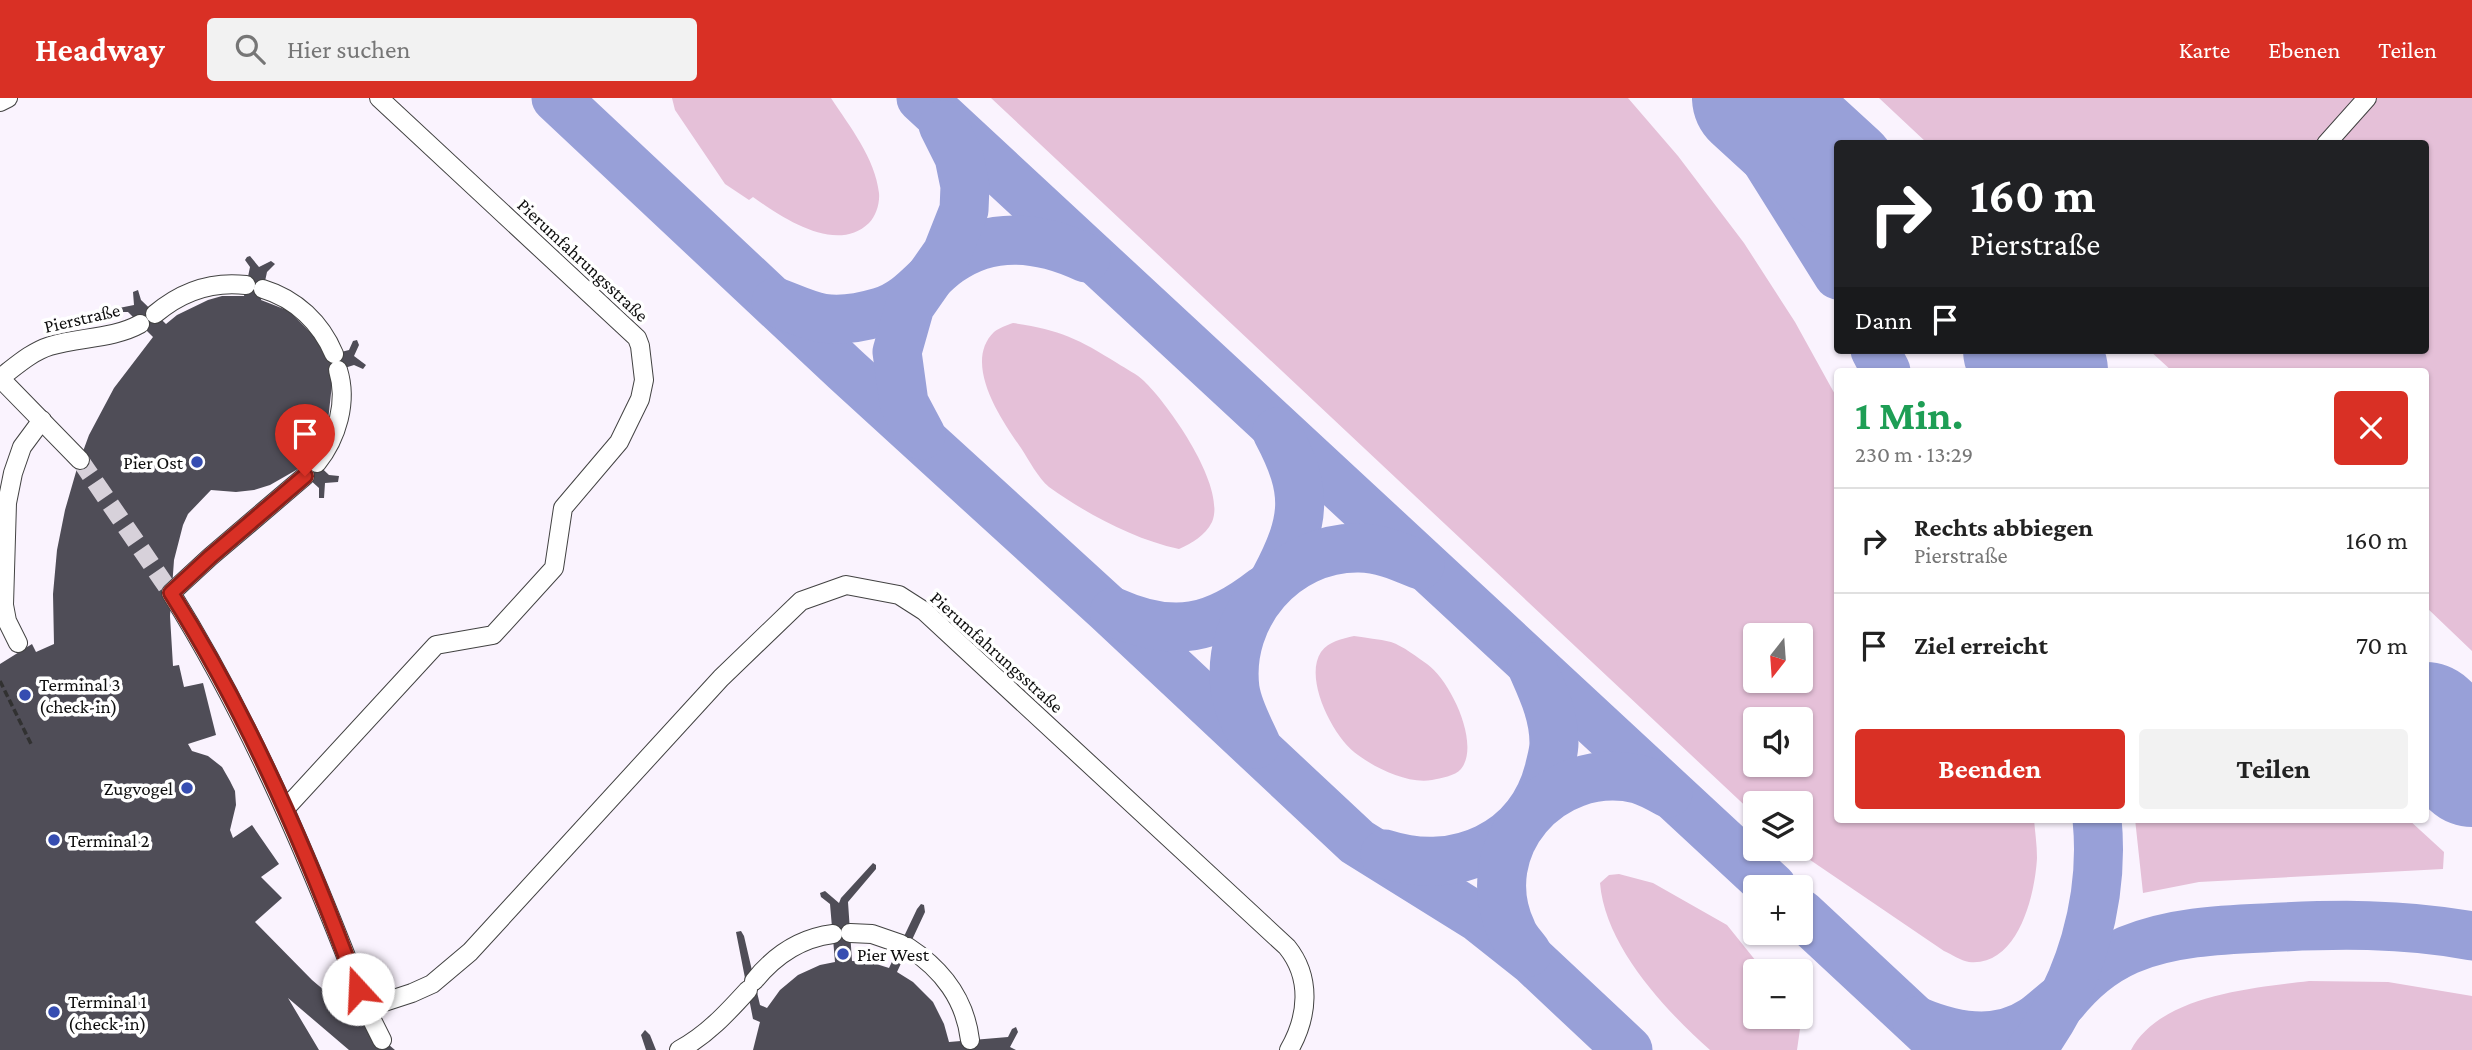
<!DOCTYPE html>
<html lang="de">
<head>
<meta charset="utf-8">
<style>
  :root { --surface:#fff; --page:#f2f2f2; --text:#222; --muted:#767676; --line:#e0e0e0; --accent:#d93025 }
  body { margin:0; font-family:"Crimson Pro",serif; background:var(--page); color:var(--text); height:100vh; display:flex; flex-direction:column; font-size:26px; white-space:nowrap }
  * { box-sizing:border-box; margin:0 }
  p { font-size:23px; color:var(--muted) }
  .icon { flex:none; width:38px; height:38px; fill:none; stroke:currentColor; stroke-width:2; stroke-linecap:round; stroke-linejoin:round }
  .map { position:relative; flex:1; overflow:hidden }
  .sheet { position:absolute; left:1834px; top:270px; width:595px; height:455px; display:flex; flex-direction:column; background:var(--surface); border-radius:7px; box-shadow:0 2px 5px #0004 }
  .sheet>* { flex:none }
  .banner { position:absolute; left:1834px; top:42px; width:595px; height:214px; border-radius:7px; box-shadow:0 2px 5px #0004; background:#202124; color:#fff; overflow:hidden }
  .needle { width:46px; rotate:197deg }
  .buttons { position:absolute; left:1743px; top:525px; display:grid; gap:14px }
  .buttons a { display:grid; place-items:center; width:70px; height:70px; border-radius:7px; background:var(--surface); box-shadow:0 2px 5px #0004; font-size:35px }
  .pin { position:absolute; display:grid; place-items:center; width:60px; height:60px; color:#fff; margin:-72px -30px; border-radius:50% 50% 50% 0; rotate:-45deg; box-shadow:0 0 7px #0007 }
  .pin .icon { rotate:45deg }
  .me { position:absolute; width:77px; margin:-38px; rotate:340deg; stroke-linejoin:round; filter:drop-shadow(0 0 5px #0008) }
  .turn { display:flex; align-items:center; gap:24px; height:147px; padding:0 21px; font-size:32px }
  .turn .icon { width:91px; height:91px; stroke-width:2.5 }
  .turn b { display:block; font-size:49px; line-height:60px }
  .then { display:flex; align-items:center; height:66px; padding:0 21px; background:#0003; gap:14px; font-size:26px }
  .round { display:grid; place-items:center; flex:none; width:74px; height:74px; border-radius:7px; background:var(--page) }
  .summary { display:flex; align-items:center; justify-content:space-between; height:119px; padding:0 21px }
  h1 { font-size:42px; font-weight:700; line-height:52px; color:#1e9e55 }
  .primary-button { display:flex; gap:14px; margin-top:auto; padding:14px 21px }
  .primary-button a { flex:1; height:80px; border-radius:7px; background:var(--accent); color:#fff; font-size:28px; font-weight:700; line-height:80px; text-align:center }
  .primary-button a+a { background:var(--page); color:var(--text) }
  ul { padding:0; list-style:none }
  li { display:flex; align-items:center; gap:21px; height:105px; padding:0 21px; border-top:2px solid var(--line) }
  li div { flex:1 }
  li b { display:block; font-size:26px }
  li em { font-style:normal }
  header { display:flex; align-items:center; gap:42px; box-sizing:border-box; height:98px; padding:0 35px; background:var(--accent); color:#fff }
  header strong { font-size:33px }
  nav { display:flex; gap:38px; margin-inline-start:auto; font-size:24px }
  .search { width:490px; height:63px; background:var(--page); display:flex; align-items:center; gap:18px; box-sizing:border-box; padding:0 24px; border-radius:7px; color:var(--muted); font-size:26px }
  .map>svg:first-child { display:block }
  .green { fill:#e5c0d8; fill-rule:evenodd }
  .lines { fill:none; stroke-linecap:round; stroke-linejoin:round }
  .taxiway { stroke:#98a0d8; stroke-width:49 }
  .runway { stroke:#98a0d8; stroke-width:122 }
  .building { fill:#4f4d57 }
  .minor-tunnel { stroke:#d7d1da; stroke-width:18; stroke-dasharray:18 9; stroke-linecap:butt }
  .minor-casing { stroke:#424242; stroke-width:20 }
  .path { stroke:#313131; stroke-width:3.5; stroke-dasharray:7 3.5; stroke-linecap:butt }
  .minor { stroke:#fff; stroke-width:18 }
  .route-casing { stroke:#8d1f18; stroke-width:18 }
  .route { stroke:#d93025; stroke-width:12 }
  .poi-dot { fill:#364db1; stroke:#fff; stroke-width:2.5 }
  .labels { text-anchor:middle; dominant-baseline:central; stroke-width:7; stroke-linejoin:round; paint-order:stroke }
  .street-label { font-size:19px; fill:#0f0f0f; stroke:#fff }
  .poi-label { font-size:19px; fill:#0f0f0f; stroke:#fff; text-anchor:start }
</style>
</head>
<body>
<header>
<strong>Headway</strong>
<div class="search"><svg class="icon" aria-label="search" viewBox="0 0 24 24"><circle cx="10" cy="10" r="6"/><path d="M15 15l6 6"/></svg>Hier suchen</div>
<nav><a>Karte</a><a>Ebenen</a><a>Teilen</a></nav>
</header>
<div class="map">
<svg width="2472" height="952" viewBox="0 0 2472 952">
  <rect width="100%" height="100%" fill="#faf3fe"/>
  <g class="green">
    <path d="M672,0h159c19,29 44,60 48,95 1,10 -3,23 -10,30 -33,32 -88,-6 -116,-26l-4,3 -24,-16 -50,-74z"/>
    <path d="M991,0h637l50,58 66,87 51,79 42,76 1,421h196c1,13 3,26 3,39 -2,37 -19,109 -68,104 -8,-1 -18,-8 -25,-11l-150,-102h7v-46h-46v12zM1801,537v46h-46v-46zM1801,621v46h-46v-46z"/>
    <path d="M1879,0h593v553l-46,-44v-236h-254l-23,-21h277v-206l-499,-1z"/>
    <path d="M1013,225c45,6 66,16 104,40 9,6 20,11 27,18 25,24 83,106 68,141 -7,14 -20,21 -33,27 -46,-10 -92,-35 -130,-62 -11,-9 -20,-27 -28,-39 -19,-27 -59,-85 -27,-116 5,-4 13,-7 19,-9z"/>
    <path d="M1354,538c12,2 25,3 37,6 12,4 26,15 36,22 23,16 54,80 34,105 -6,7 -20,9 -29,11 -24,4 -55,-11 -74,-25 -24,-16 -55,-76 -37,-103 8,-11 21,-13 33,-16z"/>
    <path d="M2135,721h273l36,33 -1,17 -244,13 -56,11z"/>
    <path d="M1619,776l34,9 74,42 37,46h-9v46h43l2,12 -3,21h-87c-45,-40 -105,-104 -110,-167l9,-8z"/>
    <path d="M2309,883l79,1 84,14v54h-341c29,-55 123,-62 178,-69z"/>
  </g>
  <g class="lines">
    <g class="taxiway">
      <path d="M556,0l290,272 262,239 249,233 122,76 53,42 96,90"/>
      <path d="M921,0l851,789"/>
      <path d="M1719,0l47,62 72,115"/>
      <path d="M776,204c14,5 30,13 46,16 18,3 41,-1 58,-6 31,-9 46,-35 69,-51 43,-31 92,-24 137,-3"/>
      <path d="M1875,252l11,21"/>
      <path d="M921,337l-17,-32 -7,-51 13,-46 37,-53 17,-43 1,-24 -6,-29 -16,-32"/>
      <path d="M1275,481c31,-59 34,-87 2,-147"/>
      <path d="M1114,514c60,27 100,17 150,-22"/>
      <path d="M1256,646c-8,-18 -18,-35 -21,-55 -9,-73 49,-142 124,-141 22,0 42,9 61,17"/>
      <path d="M1385,756c71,23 145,-10 164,-84 2,-9 5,-18 5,-27 0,-28 -11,-51 -22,-76"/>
      <path d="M1801,816l146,136"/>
      <path d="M1527,855c-5,-7 -12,-14 -15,-22 -39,-83 38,-172 126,-152 10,3 21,9 30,14"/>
      <path d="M2062,905c18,-23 39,-41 66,-53 43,-18 91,-20 136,-22 70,-4 139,-5 208,8"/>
      <path d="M1917,923c38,16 80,24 116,0 9,-6 17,-14 26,-21"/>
      <path d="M2031,952c49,-65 74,-150 66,-231"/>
    </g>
    <g class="runway">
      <path d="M1753,0l85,78"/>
      <path d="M2024,252l23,21"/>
      <path d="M2426,625l46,43"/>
    </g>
  </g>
  <g class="building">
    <path d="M250,158l9,11 12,-6 4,3 -8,8 -6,28 28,11 26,26 10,19 24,-6 4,-9 4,-1 2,5 -5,11 12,9 -3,4 -9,-4 -25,8 3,11 -4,37 -7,19 -12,16 20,19 10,1 -1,6 -13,1 -1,15h-5v-10l-21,-19 -28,16 -16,5 -18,2 -25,-2 -23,24 -5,11 -9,35 -4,56 3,50 6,-1 5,22 19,-4 13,52 -28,9 4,7 16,5 14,11 8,14 5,10 1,14 -6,25 3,8 19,-13 27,39 -18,13 21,21 -27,24 57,58 83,70h-46l-61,-52 31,52h-319v-386l32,-20 4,8 18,-8 -1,-50 4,-44 8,-40 13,-45 11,-30 25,-47 39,-51 -25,-25h-8l-1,-4 15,-3 -1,-13 5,-2 3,10 25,24 11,-9 31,-15 14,-4h22l6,-29 -5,-7 2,-3z"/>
    <path d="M873,765l3,2v4l-28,33 4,59 18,1 19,6 28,-59 4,-5 3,1 1,7 -28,60 16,10 20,20 11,22 5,18 59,-5 4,-8 4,-2 2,5 -8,15 6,3h-263l7,-28 -7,-3 -17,-87 5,-1 3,5 16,69 7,3 13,-18 18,-15 22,-10 15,-3 -5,-58 -9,-7 -1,-4 5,-2 14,12 2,-5z"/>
    <path d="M645,932l5,5 6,15h-10l-5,-15z"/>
  </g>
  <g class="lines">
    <path class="minor-tunnel" d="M80,362l91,133"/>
    <defs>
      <g id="minor">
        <path d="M0,4l8,-4"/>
        <path d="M2326,46l41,-46"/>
        <path d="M263,191c33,10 58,34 71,65"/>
        <path d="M155,216c26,-22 57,-33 91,-29"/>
        <path d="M0,280c16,-12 31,-26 50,-32 29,-9 63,-7 90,-22"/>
        <path d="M0,280l80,82"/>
        <path d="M317,365c20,-25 31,-61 21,-93"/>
        <path d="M305,378l-95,81 -39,36c81,130 141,273 195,415l16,32"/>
        <path d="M18,545l-11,-22 -3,-16 3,-102 6,-30 9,-26 20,-27"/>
        <path d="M285,711l151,-164 57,-10 61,-67 9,-60 56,-66 21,-43 4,-19 -4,-34 -3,-8 -258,-240"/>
        <path d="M850,835l22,1 29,10"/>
        <path d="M908,849c35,23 57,52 62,93"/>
        <path d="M754,883c20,-25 47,-43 79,-47"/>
        <path d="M366,910l46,-15 20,-9 38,-32 251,-274 80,-77 45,-16 53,10 25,16 363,336c25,31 21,70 2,103"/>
        <path d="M679,952c28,-15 48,-37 69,-60"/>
      </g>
    </defs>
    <use href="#minor" class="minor-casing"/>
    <path class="path" d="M0,583l32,65"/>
    <use href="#minor" class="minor"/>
  </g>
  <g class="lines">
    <defs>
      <path id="route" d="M305,378l-95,81 -39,36c78,123 137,260 187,396"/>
    </defs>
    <use href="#route" class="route-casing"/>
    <use href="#route" class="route"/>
  </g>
  <g class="poi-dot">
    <circle cx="197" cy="364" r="7"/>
    <circle cx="25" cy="597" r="7"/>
    <circle cx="187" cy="690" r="7"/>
    <circle cx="54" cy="742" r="7"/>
    <circle cx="843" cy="856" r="7"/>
    <circle cx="54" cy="914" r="7"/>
  </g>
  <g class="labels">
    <g class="street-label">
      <text transform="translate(583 162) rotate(43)">Pierumfahrungsstraße</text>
      <text transform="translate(82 220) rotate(-13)">Pierstraße</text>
      <text transform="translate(997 554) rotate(42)">Pierumfahrungsstraße</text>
    </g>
    <g class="poi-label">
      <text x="183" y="364" text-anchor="end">Pier Ost</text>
      <text x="39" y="586">Terminal 3<tspan x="39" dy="22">(check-in)</tspan></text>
      <text x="173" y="690" text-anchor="end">Zugvogel</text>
      <text x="68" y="742">Terminal 2</text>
      <text x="857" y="856">Pier West</text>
      <text x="68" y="903">Terminal 1<tspan x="68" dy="22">(check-in)</tspan></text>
    </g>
  </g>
</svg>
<div class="buttons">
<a><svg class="needle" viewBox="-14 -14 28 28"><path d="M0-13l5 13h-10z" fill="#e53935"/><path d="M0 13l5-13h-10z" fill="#767676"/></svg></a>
<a><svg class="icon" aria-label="sound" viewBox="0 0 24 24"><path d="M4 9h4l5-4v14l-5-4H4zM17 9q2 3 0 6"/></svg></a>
<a><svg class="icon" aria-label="layers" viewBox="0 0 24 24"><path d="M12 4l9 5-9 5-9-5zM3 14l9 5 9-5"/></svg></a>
<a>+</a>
<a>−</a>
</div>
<div class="pin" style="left:305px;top:378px;background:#d93025"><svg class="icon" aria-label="arrive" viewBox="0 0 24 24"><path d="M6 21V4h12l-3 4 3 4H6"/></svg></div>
<svg class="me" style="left:358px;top:891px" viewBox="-20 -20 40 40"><circle r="19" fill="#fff"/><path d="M0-13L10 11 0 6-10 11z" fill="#d93025"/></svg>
<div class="banner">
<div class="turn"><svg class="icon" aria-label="right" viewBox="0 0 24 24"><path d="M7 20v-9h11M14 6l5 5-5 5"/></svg><div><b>160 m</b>Pierstraße</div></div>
<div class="then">Dann<svg class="icon" aria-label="arrive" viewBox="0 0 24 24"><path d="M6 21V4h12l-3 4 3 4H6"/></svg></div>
</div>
<section class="sheet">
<div class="summary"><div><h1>1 Min.</h1><p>230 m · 13:29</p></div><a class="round" style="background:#d93025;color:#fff"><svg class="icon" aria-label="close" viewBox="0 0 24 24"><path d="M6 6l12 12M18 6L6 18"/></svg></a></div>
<ul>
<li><svg class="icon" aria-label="right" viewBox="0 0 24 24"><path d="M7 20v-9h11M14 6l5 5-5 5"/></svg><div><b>Rechts abbiegen</b><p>Pierstraße</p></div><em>160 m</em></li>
<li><svg class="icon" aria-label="arrive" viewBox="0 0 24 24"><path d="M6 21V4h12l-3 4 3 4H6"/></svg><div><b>Ziel erreicht</b></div><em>70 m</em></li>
</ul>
<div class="primary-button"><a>Beenden</a><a>Teilen</a></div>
</section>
</div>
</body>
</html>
